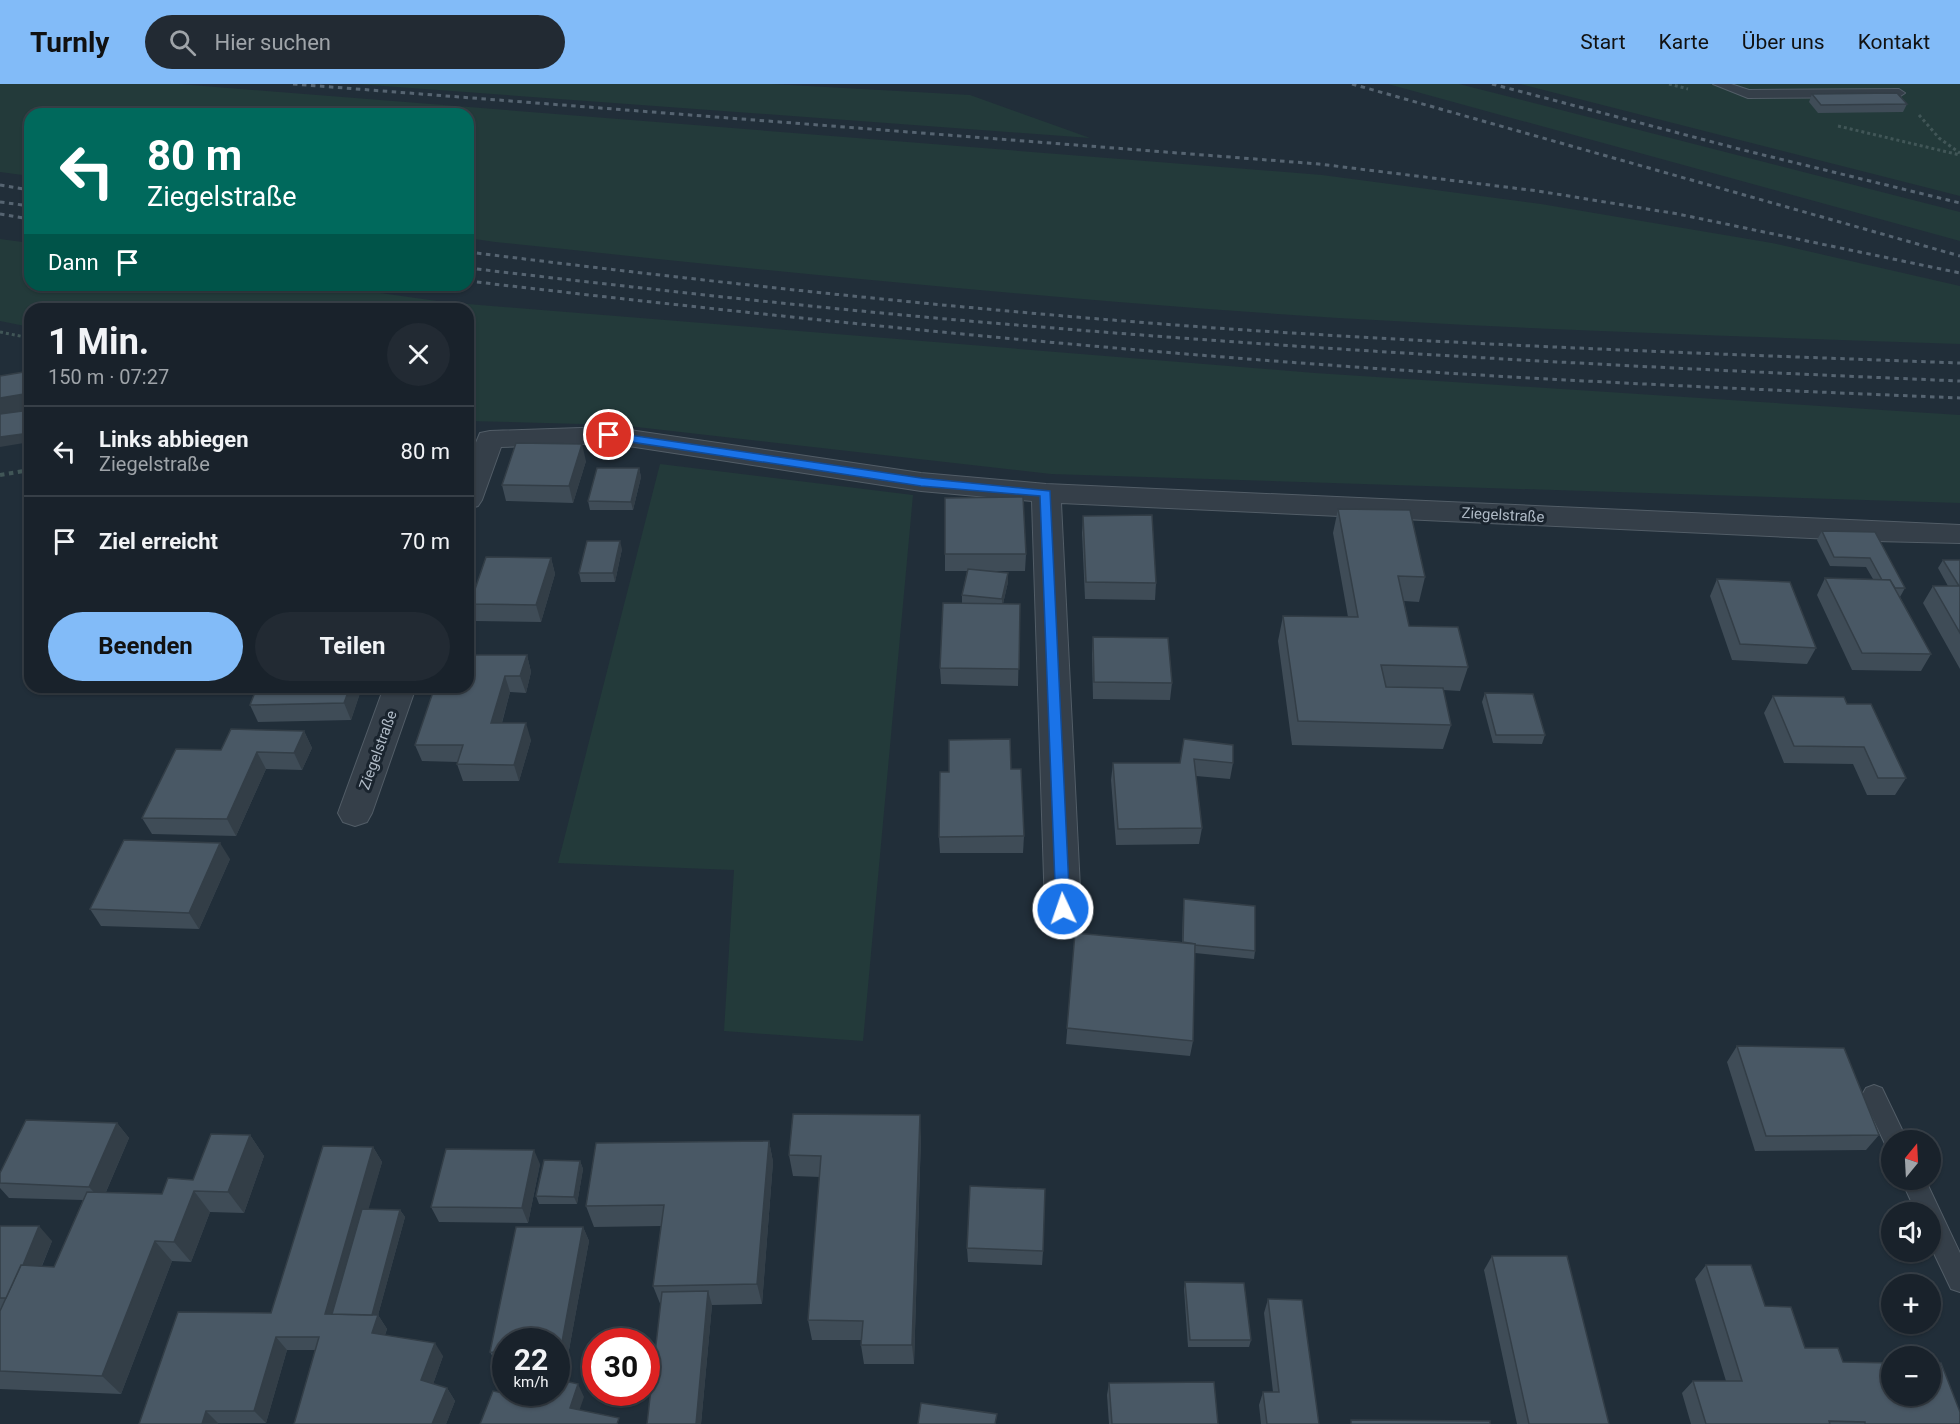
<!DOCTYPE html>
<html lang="de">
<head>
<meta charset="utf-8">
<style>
  :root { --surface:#19222b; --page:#222a33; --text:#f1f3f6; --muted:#9fa4a9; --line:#373f47; --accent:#82bbf8 }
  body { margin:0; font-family:Roboto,sans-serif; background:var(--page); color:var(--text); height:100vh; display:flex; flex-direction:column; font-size:22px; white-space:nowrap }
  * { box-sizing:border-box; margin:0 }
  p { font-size:20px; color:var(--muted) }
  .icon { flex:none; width:33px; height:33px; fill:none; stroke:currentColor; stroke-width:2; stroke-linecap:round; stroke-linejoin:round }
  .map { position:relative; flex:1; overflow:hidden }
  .sheet { position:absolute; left:24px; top:219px; width:450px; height:390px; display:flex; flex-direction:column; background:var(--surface); border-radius:18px; box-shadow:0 2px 4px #0004,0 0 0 2px var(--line) }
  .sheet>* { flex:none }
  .top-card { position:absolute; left:24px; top:24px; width:450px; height:183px; border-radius:18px; box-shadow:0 2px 4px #0004,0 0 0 2px var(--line); background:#00695c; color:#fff; overflow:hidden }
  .needle { width:39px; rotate:18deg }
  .buttons { position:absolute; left:1881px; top:1046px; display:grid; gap:12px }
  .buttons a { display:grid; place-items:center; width:60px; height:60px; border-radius:50%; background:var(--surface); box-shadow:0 2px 4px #0004,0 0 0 2px var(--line); font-size:30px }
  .speed { position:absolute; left:492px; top:1244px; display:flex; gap:12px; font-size:30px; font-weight:700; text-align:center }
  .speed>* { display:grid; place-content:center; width:78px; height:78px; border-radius:50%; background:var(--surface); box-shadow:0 2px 4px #0004,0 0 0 2px var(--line); line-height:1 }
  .speed small { font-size:15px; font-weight:400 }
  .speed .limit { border:9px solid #d22; background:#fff; color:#111 }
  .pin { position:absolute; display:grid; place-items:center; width:51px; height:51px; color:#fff; margin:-26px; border:3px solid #fff; border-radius:50%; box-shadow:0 2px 6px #0007 }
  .me { position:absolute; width:66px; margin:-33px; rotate:357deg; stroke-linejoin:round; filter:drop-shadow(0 0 4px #0008) }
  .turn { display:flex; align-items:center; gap:21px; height:126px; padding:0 24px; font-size:27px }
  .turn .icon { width:78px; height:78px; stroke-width:2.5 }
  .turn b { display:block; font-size:42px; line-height:51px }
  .then { display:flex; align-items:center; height:57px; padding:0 24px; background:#0003; gap:12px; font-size:22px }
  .round { display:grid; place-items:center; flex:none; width:63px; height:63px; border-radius:32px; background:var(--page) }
  .headline { display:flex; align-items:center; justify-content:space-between; height:102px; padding:0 24px }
  h1 { font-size:36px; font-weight:700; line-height:45px }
  .action { display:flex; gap:12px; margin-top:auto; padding:12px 24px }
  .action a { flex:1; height:69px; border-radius:36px; background:var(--accent); color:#111; font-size:24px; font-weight:700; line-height:69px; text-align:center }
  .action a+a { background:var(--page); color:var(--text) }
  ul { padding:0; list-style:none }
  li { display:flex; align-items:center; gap:18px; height:90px; padding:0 24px; border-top:2px solid var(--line) }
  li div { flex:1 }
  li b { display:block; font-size:22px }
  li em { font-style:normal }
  header { display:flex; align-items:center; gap:36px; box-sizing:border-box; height:84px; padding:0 30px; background:var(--accent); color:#111 }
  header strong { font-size:28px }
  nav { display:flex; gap:33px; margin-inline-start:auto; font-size:21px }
  .search { width:420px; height:54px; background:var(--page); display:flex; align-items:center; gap:15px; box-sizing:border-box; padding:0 21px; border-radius:33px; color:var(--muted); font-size:22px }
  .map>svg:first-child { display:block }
  .green { fill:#233a3a }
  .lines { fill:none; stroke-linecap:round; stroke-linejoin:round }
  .service-casing { stroke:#525d67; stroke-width:2 }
  .minor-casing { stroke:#525d67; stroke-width:2 }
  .path-far1 { stroke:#415657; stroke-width:3; stroke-dasharray:3 3; stroke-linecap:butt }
  .path { stroke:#415657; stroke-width:4; stroke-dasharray:4.5 4.5; stroke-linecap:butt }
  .service { fill:#353f49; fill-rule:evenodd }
  .minor { fill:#353f49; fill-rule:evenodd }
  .rail { stroke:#566471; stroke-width:3; stroke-dasharray:4.5 4.5; stroke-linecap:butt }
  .wall { fill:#3f4c57 }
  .shaded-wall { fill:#333e47 }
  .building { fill:#495865; stroke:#333e47; stroke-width:1.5 }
  .route { fill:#1a73e8; stroke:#114b97; stroke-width:1.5 }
  .labels { text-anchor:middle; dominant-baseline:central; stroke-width:6; stroke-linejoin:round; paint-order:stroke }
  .street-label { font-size:15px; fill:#afbac6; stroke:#1a242e }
</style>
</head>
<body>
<header>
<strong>Turnly</strong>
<div class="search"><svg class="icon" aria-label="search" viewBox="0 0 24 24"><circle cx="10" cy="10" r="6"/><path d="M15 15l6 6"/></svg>Hier suchen</div>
<nav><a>Start</a><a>Karte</a><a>Über uns</a><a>Kontakt</a></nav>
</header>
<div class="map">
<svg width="1960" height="1340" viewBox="0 0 1960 1340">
  <rect width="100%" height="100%" fill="#212e39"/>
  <g class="green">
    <path d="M0,0h179l1143,91 219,29 231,39 188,43v58c-251,-9 -502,-16 -752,-35 -238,-18 -476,-42 -713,-67l-27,-4v-124h-438v62l-30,-4z"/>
    <path d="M356,0h416l198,11 120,43z"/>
    <path d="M1388,0h71l501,128v29z"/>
    <path d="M1520,0h440v112z"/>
    <path d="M0,155l30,4v42h294l120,17 871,71 645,42v88l-909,-29 -432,-49 -151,-4v-112h-438v18l-30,-6z"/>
    <path d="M660,380l253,31 -50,546 -139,-10 10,-161 -176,-7z"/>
  </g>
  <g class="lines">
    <defs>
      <g id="service">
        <path d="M1713,0h18l18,6 150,-1 6,4 -6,4 -151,1z"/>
        <path d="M1874,1001l8,3 25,52h-15v9l-5,-1 -25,-53 4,-7z"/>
        <path d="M1901,1095h24l35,74v39l-9,-3 -21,-44v-33h-14z"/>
      </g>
      <g id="minor">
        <path d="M609,343l312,46 125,11 914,41v18l-85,-2 -814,-38 20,406 -5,10 -13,4 -13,-4 -5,-10 -13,-408 -111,-10 -312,-48 -108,4 -19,53 -4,6 -10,3v-47l12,-29 10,-2z"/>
        <path d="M384,603h32l-44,126 -5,9 -12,4 -12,-4 -5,-9z"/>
      </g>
    </defs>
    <use href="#service" class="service-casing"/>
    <use href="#minor" class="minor-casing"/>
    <g class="path-far1">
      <path d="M1669,0l19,5"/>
      <path d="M1919,31l20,23 21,15"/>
      <path d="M1838,42l122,29"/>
      <path d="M0,248l30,6"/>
    </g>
    <path class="path" d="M0,391l30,-5"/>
    <use href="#service" class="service"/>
    <use href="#minor" class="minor"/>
    <g class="rail">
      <path d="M293,0l1026,80 219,27 140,23 282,59"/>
      <path d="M1352,0l608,172"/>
      <path d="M1492,0l251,66 217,53"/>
      <path d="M0,101l30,5"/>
      <path d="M0,118l30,4"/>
      <path d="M0,130l30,5"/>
      <path d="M468,168c249,31 498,58 748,76 248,17 496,26 744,35"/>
      <path d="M468,184c187,22 374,43 561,58 310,26 620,42 931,55"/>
      <path d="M468,197c281,33 563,62 846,83 215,16 431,25 646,34"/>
    </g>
  </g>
  <g class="wall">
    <path d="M1812,10l95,10 -4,8 -85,1 -9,-11z"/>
    <path d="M586,377l-13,42 -67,-2 -4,-16z"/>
    <path d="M639,384l2,9 -8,33h-43l-2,-9z"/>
    <path d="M1338,425l87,68 -6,25 -15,-1 5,25 59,41 -8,24 -17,-1 8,35 -8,24 -151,-4 -14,-104 5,-25 65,1 -15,-84z"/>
    <path d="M1083,432l73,67 -1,17 -70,-1 -3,-66z"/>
    <path d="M1822,447l53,1 30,56 -5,9 31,57 -10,17 -69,-1 -35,-75 8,-17 48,1 -7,-12 -36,-1 -13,-26z"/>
    <path d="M622,465l-7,33h-34l-2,-9z"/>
    <path d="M945,470h81l-1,17h-37l20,2v9l-5,22h17l-2,82 -77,-2 -1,-16 22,-65v-8l5,-24h-22z"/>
    <path d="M551,474l4,16 -14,48 -66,-1 -5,-17z"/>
    <path d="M1943,476h17v109l-37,-66 10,-17h15l-10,-18z"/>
    <path d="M1717,495l99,69 -9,16 -75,-4 -22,-64z"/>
    <path d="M1093,553l79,46 -2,17 -77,-1 -1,-45z"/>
    <path d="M527,571l4,17 -5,21 -16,-1 -8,31 29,17 -12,41h-56l-6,-17 1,-2 -36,-1 -7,-16 35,-52z"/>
    <path d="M257,603h105l-11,33 -93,2 -8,-17z"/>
    <path d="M1485,609l60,42 -3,9 -49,-1 -11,-41z"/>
    <path d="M1773,612l74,8 59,74 -11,17h-28l-14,-31 -69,-1 -20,-50z"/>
    <path d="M304,647l8,17 -10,22 -36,-1 -30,67 -84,-2 -10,-16 79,-68z"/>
    <path d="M1184,655l49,24 -3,16 -34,-3 6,52 -3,16 -83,1 -5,-65 2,-17h67z"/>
    <path d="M1011,685l13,67 -1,17h-83l-1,-16 10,-65z"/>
    <path d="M230,775l-31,70 -98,-3 -11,-17z"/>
    <path d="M1184,815l71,52 -1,8 -59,-6 -2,88 -3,15 -124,-12 9,-111 107,9 1,-34z"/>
    <path d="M1737,962l142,89 -13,15 -111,1 -28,-89z"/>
    <path d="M117,1039l12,15 -23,54 56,2 31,-14 57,-45 14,21 -20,57 -34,-1 -19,50 -19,-1 -51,133 -121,-5v-163l52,15 -10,25 12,1 29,-67 -74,-2 -9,-10v-5z"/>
    <path d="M921,1052l-7,228h-50l-3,-19 1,-5h-50l-4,-20 12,-143 -27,-1 -4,-21z"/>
    <path d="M769,1057l4,21 -11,142 -50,1 -11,119h-54l14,-118 -8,-20 8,-60 -67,1 -8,-21z"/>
    <path d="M373,1063l9,15 -14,47 32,1 5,7 -27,98 9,14 -2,6 58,21 -10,28 14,4 8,13 -9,23h-152l21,-74h-28l-21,73 -127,1 132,-111z"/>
    <path d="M580,1077l3,8 -6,35h-38l-3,-8z"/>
    <path d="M540,1080l-12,59 -89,-1 -8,-15z"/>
    <path d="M583,1143l6,14 -23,125h-10v-25h-50v25l-9,-1 -7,-13z"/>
    <path d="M967,1164l76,3 -1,14 -74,-3z"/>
    <path d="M1492,1172l117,168h-92l-33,-154z"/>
    <path d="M1706,1181l59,41 40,42 38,14 117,62h-269l-9,-31 11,-12h33l-31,-102z"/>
    <path d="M1185,1198l66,58 -2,7h-61l-4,-58z"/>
    <path d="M1268,1215l51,125h-58l-2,-19 4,-13h10l-9,-79z"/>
    <path d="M1109,1299l109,41h-109l-2,-29z"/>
  </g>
  <g class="shaded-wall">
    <path d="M30,309v26l-30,5v-26z"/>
    <path d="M30,349v9l-30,5v-10z"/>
    <path d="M582,360l4,17 -13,42 -4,-17z"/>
    <path d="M639,384l2,9 -8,33 -2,-8z"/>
    <path d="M620,457l2,8 -7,33 -2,-9z"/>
    <path d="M551,474l4,16 -14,48 -5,-17z"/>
    <path d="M1008,489v9l-6,26v-9z"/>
    <path d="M527,571l4,17 -5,21 -6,-17z"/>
    <path d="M505,592l5,16 -13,48 -6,-17z"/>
    <path d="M350,603h12l-11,33 -7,-17z"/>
    <path d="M526,639l5,17 -12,41 -5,-16z"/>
    <path d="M304,647l8,17 -10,22 -8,-17z"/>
    <path d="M257,668l9,17 -30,67 -9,-17z"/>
    <path d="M220,759l10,16 -31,70 -10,-16z"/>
    <path d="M920,1031l1,21 -7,228 -2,-19z"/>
    <path d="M117,1039l12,15 -27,63 -13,-14z"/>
    <path d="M250,1051l14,21 -20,57 -16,-21z"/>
    <path d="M769,1057l4,21 -11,142 -5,-20z"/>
    <path d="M373,1063l9,15 -45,158 -12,-6z"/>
    <path d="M534,1066l6,14 -12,59 -6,-15z"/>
    <path d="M580,1077l3,8 -6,35 -3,-7z"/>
    <path d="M194,1107l16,21 -19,50 -17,-20z"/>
    <path d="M400,1126l5,7 -27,98 9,14 -6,17 -9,-13 -2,-12z"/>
    <path d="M39,1142l13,15 -29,70 -15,-13z"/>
    <path d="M583,1143l6,14 -23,125 -6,-13z"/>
    <path d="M155,1157l17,20 -51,133 -19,-18z"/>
    <path d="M708,1207l4,14 -11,119h-5z"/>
    <path d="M276,1253l11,13 -21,73 -12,-12z"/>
    <path d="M435,1259l8,13 -13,37 -9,-13z"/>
    <path d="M578,1300l6,13 -8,23 -6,-12z"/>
    <path d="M447,1304l8,13 -9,23h-14z"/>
    <path d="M206,1327l12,12v1h-16z"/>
  </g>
  <g class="building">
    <path d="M1897,9l10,11 -86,1 -9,-11z"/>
    <path d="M30,287v22l-30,5v-22z"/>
    <path d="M30,326v23l-30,4v-23z"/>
    <path d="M516,359l66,1 -13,42 -67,-1z"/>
    <path d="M597,384h42l-8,34 -43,-1z"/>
    <path d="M1023,413l3,57h-81v-56z"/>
    <path d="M1338,425l72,1 15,67 -27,-1 11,50 49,1 10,40 -87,-2 5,22 57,1 8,37 -153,-4 -15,-105 75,1z"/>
    <path d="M1152,431l4,68 -70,-1 -3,-66z"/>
    <path d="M1822,447l53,1 30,56h-10l-5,-8h-8l-12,-22 -36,-1z"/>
    <path d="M587,457h33l-7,32h-34z"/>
    <path d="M486,473l65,1 -15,47 -66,-1z"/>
    <path d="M1943,476h17v26h-1z"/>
    <path d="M968,485l40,4 -6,26 -40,-4z"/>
    <path d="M1825,494l65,2 41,74 -69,-1z"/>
    <path d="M1717,495l73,3 26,66 -76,-4z"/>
    <path d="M1933,502h27v47z"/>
    <path d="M943,519l77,1 -1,65 -79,-1z"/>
    <path d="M1093,553l75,1 4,45 -78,-1z"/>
    <path d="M468,571h59l-7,21h-15l-14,47h35l-12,42 -57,-1 6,-19h-48l18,-53 17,1 1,-6h17z"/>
    <path d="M257,603h93l-6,16 -94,2z"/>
    <path d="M1485,609l48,1 12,41h-49z"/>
    <path d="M1773,612l71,1 3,7h24l35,74h-28l-14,-31 -70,-1z"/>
    <path d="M231,645l73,2 -10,22 -37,-1 -30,67 -85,-1 34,-69 45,1z"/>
    <path d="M1010,655l1,30h10l3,67 -85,1 1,-65h9v-32z"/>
    <path d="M1184,655l49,6v18l-39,-4 8,69 -84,1 -5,-66h67z"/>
    <path d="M124,756l96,3 -31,70 -99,-4z"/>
    <path d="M1184,815l71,7v45l-60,-6v-1l-12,-2z"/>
    <path d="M1075,849l120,11 -2,97 -126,-13z"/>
    <path d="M1737,962l107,2 35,87 -113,1z"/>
    <path d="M793,1030l127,1 -8,230h-51l2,-24 -55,-1 13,-164 -32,-1z"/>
    <path d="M26,1036l91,3 -28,64 -89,-4v-10z"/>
    <path d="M211,1050l39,1 -22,57 -34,-1 -20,51 -19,-1 -53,135 -102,-5v-60l21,-46 33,2 33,-75 75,2 6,-16 25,2z"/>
    <path d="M769,1057l-12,143 -104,2 11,-81 -78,1 10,-63z"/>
    <path d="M323,1062l50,1 -48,167 53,1 -6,18 63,10 -14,37 26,8 -15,36h-138l25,-87h-43l-22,74h-48l-4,13h-63l39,-112 93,1z"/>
    <path d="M446,1065l88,1 -12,58 -91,-1z"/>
    <path d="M544,1076l36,1 -6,36 -38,-1z"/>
    <path d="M970,1102l75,3 -2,62 -76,-3z"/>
    <path d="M362,1125l38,1 -28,105 -40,-1z"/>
    <path d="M0,1142h39l-16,39h-2l-15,33h-6z"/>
    <path d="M516,1143h67l-23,126h-4v-12h-50v12l-16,-1z"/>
    <path d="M1492,1172h75l42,168h-80z"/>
    <path d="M1706,1181h45l14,41 26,1 14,41h33l5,14 49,1v32h38v-32h11l19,49v12h-95v-2l-36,-1 1,3h-124l-13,-43h49z"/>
    <path d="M1185,1198l59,1 7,57h-61z"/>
    <path d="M708,1207l-12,133h-49l15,-132z"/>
    <path d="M1268,1215l34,1 17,124h-52l-4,-32h16z"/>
    <path d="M556,1295l22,5 -8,24 49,10 -2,6h-137l13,-33 32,6 2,-5h29z"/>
    <path d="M1214,1298l4,42h-106l-3,-41z"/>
    <path d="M921,1319l76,11 -2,10h-77z"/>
    <path d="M1351,1336l139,1v3h-139z"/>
  </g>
  <path class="route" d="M609,348l312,46 129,13 20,418 -2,5h-10l-2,-5 -16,-413 -119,-10 -316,-48v-5z"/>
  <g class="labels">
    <g class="street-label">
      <text transform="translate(1503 431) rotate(3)">Ziegelstraße</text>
      <text transform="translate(378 666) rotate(-70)">Ziegelstraße</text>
    </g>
  </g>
</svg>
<div class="buttons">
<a><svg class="needle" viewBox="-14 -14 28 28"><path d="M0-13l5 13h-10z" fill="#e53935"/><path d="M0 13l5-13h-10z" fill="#9fa4a9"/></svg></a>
<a><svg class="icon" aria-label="sound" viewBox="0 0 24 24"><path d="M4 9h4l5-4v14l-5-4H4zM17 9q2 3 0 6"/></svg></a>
<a>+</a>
<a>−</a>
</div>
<div class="speed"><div>22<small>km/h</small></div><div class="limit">30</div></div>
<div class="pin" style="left:609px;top:351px;background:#d93025"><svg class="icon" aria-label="arrive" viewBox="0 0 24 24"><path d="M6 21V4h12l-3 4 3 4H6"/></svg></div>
<svg class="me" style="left:1063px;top:825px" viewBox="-20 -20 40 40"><circle r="17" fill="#1a73e8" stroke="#fff" stroke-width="3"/><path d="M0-11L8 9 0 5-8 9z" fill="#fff"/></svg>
<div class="top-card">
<div class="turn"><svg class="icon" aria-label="left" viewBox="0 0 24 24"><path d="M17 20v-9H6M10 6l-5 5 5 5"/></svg><div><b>80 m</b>Ziegelstraße</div></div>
<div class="then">Dann<svg class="icon" aria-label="arrive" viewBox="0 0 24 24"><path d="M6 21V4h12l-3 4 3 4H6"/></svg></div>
</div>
<section class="sheet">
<div class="headline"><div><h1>1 Min.</h1><p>150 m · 07:27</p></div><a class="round"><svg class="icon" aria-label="close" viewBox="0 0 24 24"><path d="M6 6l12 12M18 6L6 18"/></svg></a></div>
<ul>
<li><svg class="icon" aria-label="left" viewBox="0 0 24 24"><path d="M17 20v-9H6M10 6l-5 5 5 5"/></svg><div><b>Links abbiegen</b><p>Ziegelstraße</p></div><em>80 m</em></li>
<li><svg class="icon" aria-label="arrive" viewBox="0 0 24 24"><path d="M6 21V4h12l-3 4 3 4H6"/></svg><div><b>Ziel erreicht</b></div><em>70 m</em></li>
</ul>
<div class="action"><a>Beenden</a><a>Teilen</a></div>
</section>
</div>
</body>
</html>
